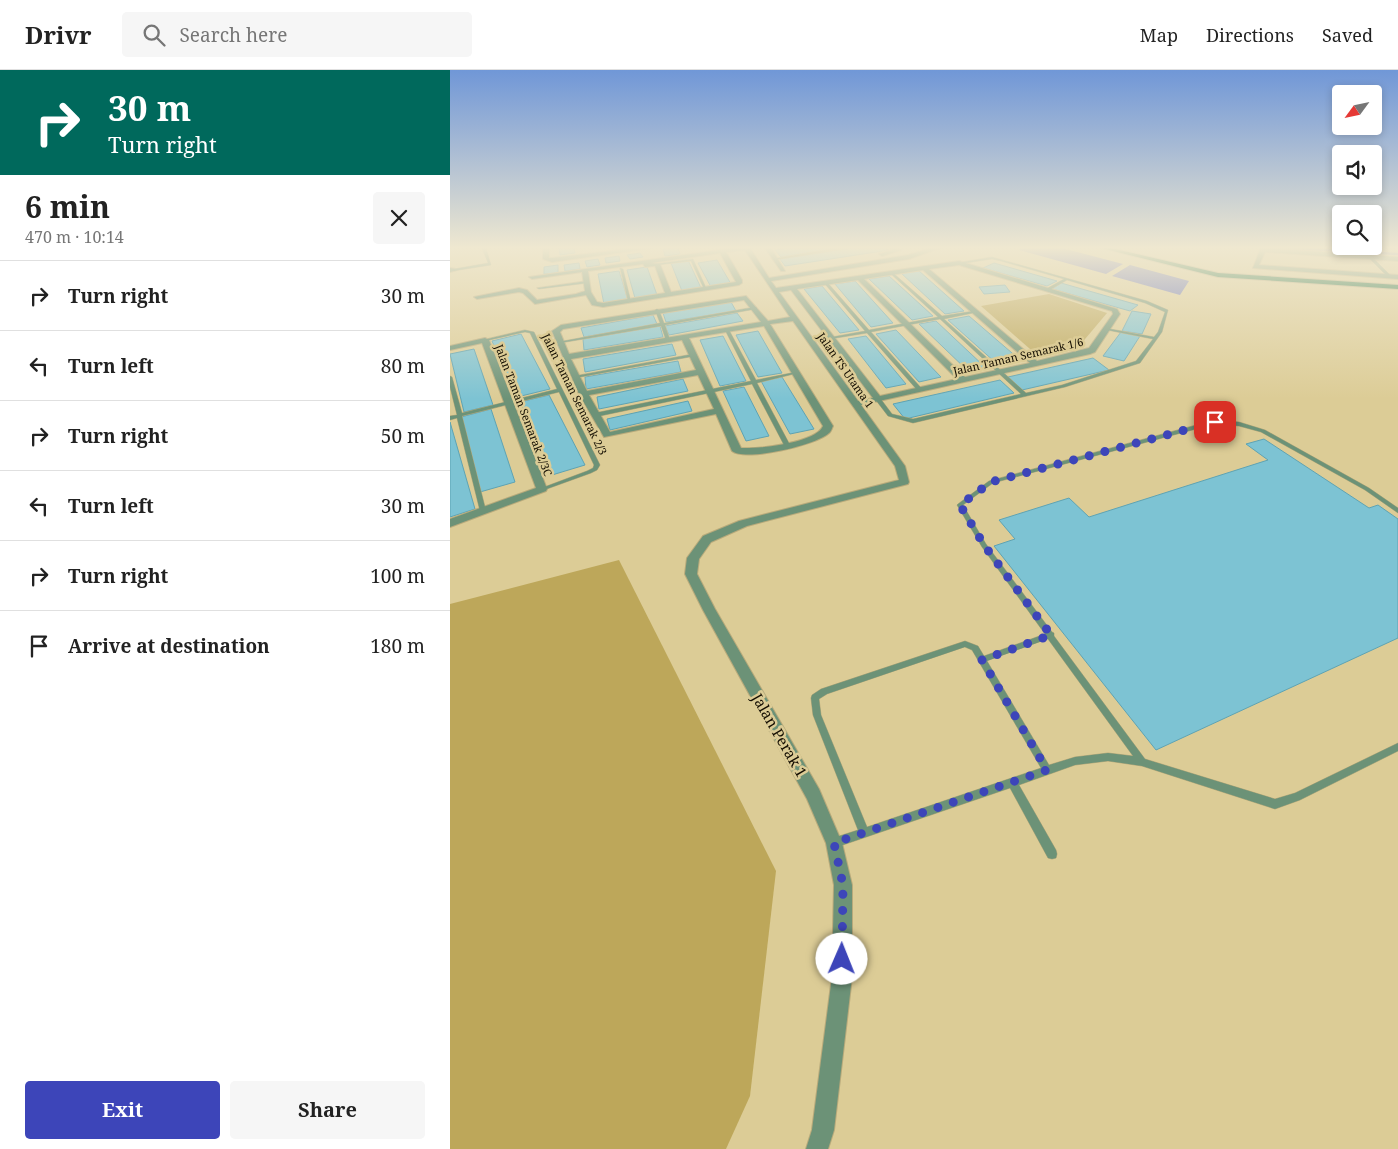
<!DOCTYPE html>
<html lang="en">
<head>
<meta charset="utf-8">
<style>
  :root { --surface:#fff; --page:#f6f6f6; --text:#222; --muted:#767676; --line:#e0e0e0; --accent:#3d45b9 }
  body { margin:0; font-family:"Noto Serif",serif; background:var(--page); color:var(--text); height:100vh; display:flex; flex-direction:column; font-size:19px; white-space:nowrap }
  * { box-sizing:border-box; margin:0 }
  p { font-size:16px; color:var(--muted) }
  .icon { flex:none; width:28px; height:28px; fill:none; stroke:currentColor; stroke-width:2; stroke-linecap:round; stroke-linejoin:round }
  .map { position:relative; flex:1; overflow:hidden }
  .details { display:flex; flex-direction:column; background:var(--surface); width:450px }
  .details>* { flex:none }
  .hud { background:#00695c; color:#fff; overflow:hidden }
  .needle { width:32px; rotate:237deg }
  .controls { position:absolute; left:882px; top:15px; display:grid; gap:10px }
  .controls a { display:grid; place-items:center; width:50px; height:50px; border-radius:5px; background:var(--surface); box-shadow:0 2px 8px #0003; font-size:25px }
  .pin { position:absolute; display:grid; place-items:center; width:42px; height:42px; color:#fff; margin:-21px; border-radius:10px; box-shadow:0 2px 8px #0006 }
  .me { position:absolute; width:55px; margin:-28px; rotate:1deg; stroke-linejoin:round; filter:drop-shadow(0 0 4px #0008) }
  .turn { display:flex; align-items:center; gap:18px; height:105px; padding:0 25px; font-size:22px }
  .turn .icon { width:65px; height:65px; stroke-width:2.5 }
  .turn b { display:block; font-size:35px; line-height:42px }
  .round { display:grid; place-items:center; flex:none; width:52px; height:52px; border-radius:5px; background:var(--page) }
  .headline { display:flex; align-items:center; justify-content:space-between; height:85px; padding:0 25px }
  h1 { font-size:30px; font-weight:700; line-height:38px }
  .cta { display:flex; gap:10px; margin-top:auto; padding:10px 25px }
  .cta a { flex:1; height:58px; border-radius:5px; background:var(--accent); color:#fff; font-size:20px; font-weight:700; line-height:58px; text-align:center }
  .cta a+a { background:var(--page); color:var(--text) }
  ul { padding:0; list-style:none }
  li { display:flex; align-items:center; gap:15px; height:70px; padding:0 25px; border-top:1px solid var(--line) }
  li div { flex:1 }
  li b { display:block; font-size:19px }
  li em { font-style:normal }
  header { display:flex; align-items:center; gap:30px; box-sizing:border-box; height:70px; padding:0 25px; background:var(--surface); border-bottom:1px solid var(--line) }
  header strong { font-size:24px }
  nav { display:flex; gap:28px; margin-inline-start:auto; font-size:18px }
  .search { width:350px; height:45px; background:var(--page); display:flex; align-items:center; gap:12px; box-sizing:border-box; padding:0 18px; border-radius:5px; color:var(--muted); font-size:19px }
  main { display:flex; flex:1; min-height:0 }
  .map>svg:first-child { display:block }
  .green { fill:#bda75a }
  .water { fill:#5d6bbd }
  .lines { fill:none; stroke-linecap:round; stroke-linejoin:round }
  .stream { stroke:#5d6bbd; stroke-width:2.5 }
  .building { fill:#7dc3d3; stroke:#5ea3b3 }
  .lane-casing { stroke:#b8aa7b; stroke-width:1 }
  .street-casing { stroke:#b8aa7b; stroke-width:2 }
  .primary-casing { stroke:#b8aa7b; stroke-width:2 }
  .lane { fill:#6c9277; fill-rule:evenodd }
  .street { fill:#6c9277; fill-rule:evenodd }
  .primary { fill:#005f31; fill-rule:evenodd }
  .route { stroke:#3d45b9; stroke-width:9; stroke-dasharray:0 16.2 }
  .labels { text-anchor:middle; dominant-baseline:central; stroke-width:5; stroke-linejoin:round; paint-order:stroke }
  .far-street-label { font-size:11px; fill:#130d00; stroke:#dccc96 }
  .near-street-label { font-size:15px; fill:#130d00; stroke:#dccc96 }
</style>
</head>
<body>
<header>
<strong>Drivr</strong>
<div class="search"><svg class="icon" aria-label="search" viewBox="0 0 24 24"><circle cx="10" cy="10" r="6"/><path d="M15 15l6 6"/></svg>Search here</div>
<nav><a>Map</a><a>Directions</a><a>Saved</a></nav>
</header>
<main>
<section class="details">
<div class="hud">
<div class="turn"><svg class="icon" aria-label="right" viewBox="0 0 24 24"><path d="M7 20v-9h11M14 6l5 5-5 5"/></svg><div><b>30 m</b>Turn right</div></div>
</div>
<div class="headline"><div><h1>6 min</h1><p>470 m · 10:14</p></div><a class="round"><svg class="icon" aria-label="close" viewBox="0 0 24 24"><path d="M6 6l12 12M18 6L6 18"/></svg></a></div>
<ul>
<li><svg class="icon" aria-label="right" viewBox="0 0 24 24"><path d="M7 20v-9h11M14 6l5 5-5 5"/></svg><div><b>Turn right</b></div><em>30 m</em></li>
<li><svg class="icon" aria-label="left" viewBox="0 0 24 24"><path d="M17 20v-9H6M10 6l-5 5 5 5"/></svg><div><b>Turn left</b></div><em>80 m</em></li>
<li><svg class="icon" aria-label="right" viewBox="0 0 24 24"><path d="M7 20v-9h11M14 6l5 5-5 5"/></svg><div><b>Turn right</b></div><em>50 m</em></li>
<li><svg class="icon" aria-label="left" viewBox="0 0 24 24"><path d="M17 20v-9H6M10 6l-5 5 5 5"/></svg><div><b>Turn left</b></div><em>30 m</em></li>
<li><svg class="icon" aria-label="right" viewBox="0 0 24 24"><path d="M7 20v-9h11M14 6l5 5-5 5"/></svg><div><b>Turn right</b></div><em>100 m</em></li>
<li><svg class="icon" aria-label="arrive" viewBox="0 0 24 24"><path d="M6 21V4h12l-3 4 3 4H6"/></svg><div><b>Arrive at destination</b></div><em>180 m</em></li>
</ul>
<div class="cta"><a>Exit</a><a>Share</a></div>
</section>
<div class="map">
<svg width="948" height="1079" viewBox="0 0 948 1079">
  <rect width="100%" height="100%" fill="#dccc96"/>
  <g class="green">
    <path d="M599,224l58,19 -27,32 -42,11 -57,-50z"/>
    <path d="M169,490l157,311 -26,225 -24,53h-276v-545z"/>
  </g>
  <g class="water">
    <path d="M572,178h40l61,16 -17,10 -87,-24z"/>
    <path d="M680,195l59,16 -9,14 -68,-19z"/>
  </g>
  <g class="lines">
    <path class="stream" d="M839,178l109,6"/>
  </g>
  <g class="building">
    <path d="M109,178h15l1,5 -15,2z"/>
    <path d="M228,178l2,6 -15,2 -2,-7z"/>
    <path d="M338,178h50l-57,9 -6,-7z"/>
    <path d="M403,178h31l5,2 -104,16 -5,-7z"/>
    <path d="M190,183l3,4 -13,2 -3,-4z"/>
    <path d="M169,186l1,5 -14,2 -1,-5z"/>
    <path d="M148,189l2,6 -13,2 -2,-6z"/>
    <path d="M238,190l13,28 -19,3 -11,-28z"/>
    <path d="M267,190l14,24 -20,3 -13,-24z"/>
    <path d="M129,193l1,6 -15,2 -1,-6z"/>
    <path d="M544,193l63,18 -10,5 -64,-18z"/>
    <path d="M108,195v8l-14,1v-7z"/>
    <path d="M197,197l10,28 -22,3 -8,-28z"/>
    <path d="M468,200l46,41 -19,3 -44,-41z"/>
    <path d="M169,201l9,29 -24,4 -6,-30z"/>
    <path d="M439,206l44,40 -21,4 -43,-41z"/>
    <path d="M405,211l38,42 -22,4 -36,-43z"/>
    <path d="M611,213l77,22 -8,6 -78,-22z"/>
    <path d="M555,215l5,7 -26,2 -5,-7z"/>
    <path d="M372,216l37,44 -19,3 -36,-44z"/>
    <path d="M281,232l5,9 -70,11 -3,-9z"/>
    <path d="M682,241l19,3 -9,20 -20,-3z"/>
    <path d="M287,243l6,8 -74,14 -4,-9z"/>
    <path d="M203,245l4,9 -73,13 -3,-9z"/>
    <path d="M519,246l50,43 -23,4 -48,-43z"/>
    <path d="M486,251l50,47 -18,3 -49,-47z"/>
    <path d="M210,256l3,11 -79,13 -1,-11z"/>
    <path d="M446,260l45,47 -22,5 -43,-48z"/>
    <path d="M308,261l24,42 -24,4 -22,-42z"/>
    <path d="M671,262l19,4 -16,25 -21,-5z"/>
    <path d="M71,264l29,55 -33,8 -25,-56z"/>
    <path d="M273,266l23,45 -26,5 -20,-46z"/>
    <path d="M416,266l40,48 -20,4 -38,-49z"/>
    <path d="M222,274l4,11 -91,17 -2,-13z"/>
    <path d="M24,279l19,56 -29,7 -14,-58z"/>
    <path d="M643,288l16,12 -87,20 -14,-13z"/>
    <path d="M228,291l3,11 -95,17 -1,-12z"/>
    <path d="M332,307l32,52 -24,5 -29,-53z"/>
    <path d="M233,309l5,12 -89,18 -2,-12z"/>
    <path d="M550,310l14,13 -109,26 -12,-15z"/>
    <path d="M294,317l25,49 -23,5 -23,-50z"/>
    <path d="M99,325l36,70 -33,10 -32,-73z"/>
    <path d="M238,331l4,10 -82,19 -3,-11z"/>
    <path d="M41,339l24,73 -35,10 -19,-75z"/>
    <path d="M0,352l25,87 -25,8z"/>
    <path d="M814,369l105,69 9,-3 20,14v119l-242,112 -162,-204 21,-7 -16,-19 70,-22 20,19 179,-57 -22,-16z"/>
  </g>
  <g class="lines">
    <defs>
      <g id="lane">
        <path d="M32,178h4l5,17 -38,6 1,-2 34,-6z"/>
        <path d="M388,178h9l-73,12 -2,-1z"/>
        <path d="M919,186h2l19,19v2h-2l-19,-19z"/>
        <path d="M542,187l155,44 21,9 -6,22 -22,31 -75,24 -152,36 -25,-7 -13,-17 1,-1h4l12,16 21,5 108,-25 -81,-75 -69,13 52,58 -5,1 -51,-58 -37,6v-2h2l33,-6 -40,-47v-2h2l42,48 69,-13 -47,-43 1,-2 50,44 32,-5 1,1 -2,1 -29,6 82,74 36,-8 74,-24 17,-22 -46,-9h-2v-2l49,9 4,-5 7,-20 -20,-9 -78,-23 -19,11h-2v-2l18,-10 -63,-18 -9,-2 -33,5 -2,-1z"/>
        <path d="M243,189l14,31 -3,-1 -13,-28 -34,4 -2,-1z"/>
        <path d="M170,198l3,1 8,33 -3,-1z"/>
        <path d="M137,211l1,2 -49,6 -2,-1z"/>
        <path d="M305,237l2,1 -1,1 -91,16 5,15 -2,1 -2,-1 -5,-14 -101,17 -2,-1 102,-19 -5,-13 2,-1 2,1 5,13z"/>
        <path d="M277,259l2,1 27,50 40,-8 2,1 -41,10 33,62 -1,1h-4l-1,-1 -32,-61 -157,33 -3,-2 3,-2 156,-32 -26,-51z"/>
        <path d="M75,260l9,2 66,133 -3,5 -6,3 -47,17h-4l-1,-1 48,-18 6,-3 1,-3 -35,-73 -97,24 24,95 -3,2 -3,-2 -23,-93 -7,2v-4l7,-1 -7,-28v-11l2,1 10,36 95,-24 -27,-56 -5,-1 -40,9 -2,-1z"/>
        <path d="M243,284h2v2l-120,22 -2,-1 2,-1z"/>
        <path d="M765,350l24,2 26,8 104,58 29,20v5l-33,-23 -104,-58 -22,-6 -24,-2 -222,59 -30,22 23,39 66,88 2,1v3l91,123 130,40 20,-6 103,-50v8l-98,49 -25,9 -133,-43 -34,-5 -33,4 -56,20 37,65 1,4 -1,4 -4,1 -4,-1 -38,-70 -176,60 -4,-1 -1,-4 1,-4 28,-9 -45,-115 -2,-17 1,-3 9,-6 144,-48 13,5 6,10 61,-22 -63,-87 -25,-42 1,-1 31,-23zM598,569l85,117 -25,-3 -33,4 -26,8 -62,-104zM515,577l7,3 69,118 -174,59 -46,-112 -2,-16 8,-5z"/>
      </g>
      <g id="street">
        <path d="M93,178h6v10h3l83,-10h17l-100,14 -9,-3z"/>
        <path d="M283,178h17l19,30 139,-23 23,-7h9l-31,11 -138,22 5,7 183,-27 158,48 3,5 -25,38 -5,2 -229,51 44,61 4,16 -1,2 -161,42 -36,16 -12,17 -2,15 18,35 104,180 23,54 10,42v92l-18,153 -6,19h-22l6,-19 20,-153 2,-92 -8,-42 -19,-44 -104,-189 -18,-36 2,-16 16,-22 36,-15 160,-41 -4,-14 -102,-145 -23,3 63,102c-1,2 -2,6 -4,7 -12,12 -84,29 -97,18l-16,-37 -112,23 -25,-43 -27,-63 9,-6 185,-29 22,25 22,-4 -45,-67 -19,2 16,28v3l-3,2 -136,22 -11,-2 -6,-10 -51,9 -12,-11 -4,-1 -42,7 -3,-2 45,-9 8,2 10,10 39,-6 9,-3 -3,-19 -50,7 -3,-2zM270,183l16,29 -65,10 -11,-28 -9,-1zM193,194l2,3 10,-1 10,27 -62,10 -6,-1 -6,-10 -3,-21zM509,195l153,46 1,3 -24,34 -52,13 -108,-92zM473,200l107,93 -65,14 -101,-98zM408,210l99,99 -77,17 -83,-107zM341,220l82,108 -15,3 -79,-109zM294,230l17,22 -192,32 -9,-22 3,-3zM314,256l59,100c-7,17 -65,23 -82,22l-52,-110zM232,270l14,30 -109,21 -16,-32zM248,305l16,34 -104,23 -21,-37z"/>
        <path d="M315,178h6l14,23h-4z"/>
        <path d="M440,178l11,2 -19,6 -3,-2 13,-4z"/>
        <path d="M813,178l135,9v4l-133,-9 -6,13 139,10v4l-145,-11 7,-18z"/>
        <path d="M0,198l6,1 1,1 -7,2z"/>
        <path d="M35,268l4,2 58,149 -1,2 -96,36v-8l86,-31 -54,-145 -32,7v-4z"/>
      </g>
      <path id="primary" d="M651,178h10l107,25 180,12v4l-180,-12z"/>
    </defs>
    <use href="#lane" class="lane-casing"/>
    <use href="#street" class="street-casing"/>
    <use href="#primary" class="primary-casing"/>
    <use href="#lane" class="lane"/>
    <use href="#street" class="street"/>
    <use href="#primary" class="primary"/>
  </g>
  <linearGradient id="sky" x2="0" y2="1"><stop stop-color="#7097d7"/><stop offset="0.54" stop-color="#efe8d0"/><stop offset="1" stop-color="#efe8d0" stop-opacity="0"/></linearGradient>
  <rect width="948" height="329" fill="url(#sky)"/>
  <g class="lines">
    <path class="route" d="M392,889l1,-74 -9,-42 213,-73 -65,-110 69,-25 -67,-90 -24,-40 31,-23 224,-60"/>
  </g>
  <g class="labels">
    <g class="far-street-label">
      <text transform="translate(568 286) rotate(-13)">Jalan Taman Semarak 1/6</text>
      <text transform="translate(396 300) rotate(55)">Jalan TS Utama 1</text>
      <text transform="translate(125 324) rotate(64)">Jalan Taman Semarak 2/3</text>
      <text transform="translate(74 340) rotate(69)">Jalan Taman Semarak 2/3C</text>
    </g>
    <g class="near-street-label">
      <text transform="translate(330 665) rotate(60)">Jalan Perak 1</text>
    </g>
  </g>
</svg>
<div class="controls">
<a><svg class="needle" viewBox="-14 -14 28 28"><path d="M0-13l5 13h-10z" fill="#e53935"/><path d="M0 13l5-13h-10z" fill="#767676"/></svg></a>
<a><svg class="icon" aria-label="sound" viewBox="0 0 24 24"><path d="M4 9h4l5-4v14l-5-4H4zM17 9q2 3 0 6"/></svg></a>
<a><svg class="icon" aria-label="search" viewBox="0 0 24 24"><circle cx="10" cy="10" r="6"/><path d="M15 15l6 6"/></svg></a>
</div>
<div class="pin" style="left:765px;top:352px;background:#d93025"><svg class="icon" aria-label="arrive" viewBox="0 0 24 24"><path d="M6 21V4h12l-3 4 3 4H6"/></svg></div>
<svg class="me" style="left:392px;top:889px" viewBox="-20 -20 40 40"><circle r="19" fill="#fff"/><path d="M0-13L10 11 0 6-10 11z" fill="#3d45b9"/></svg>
</div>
</main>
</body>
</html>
